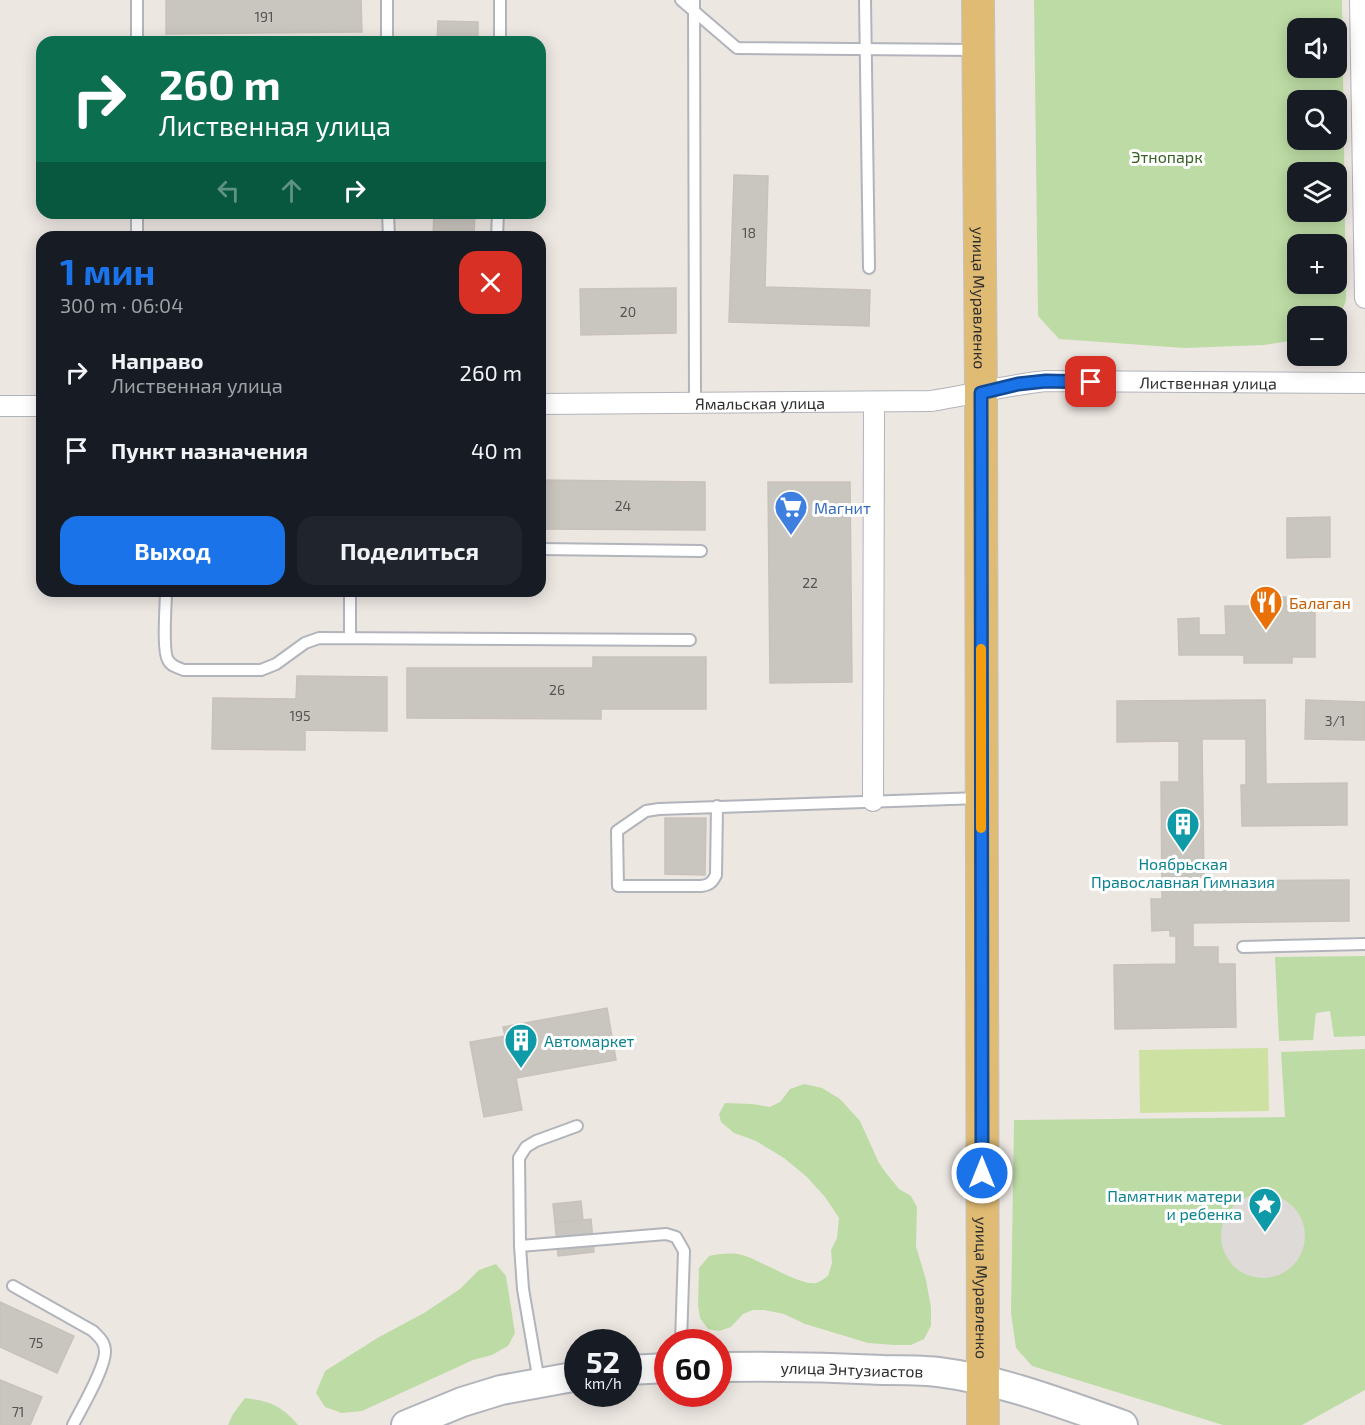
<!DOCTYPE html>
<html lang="ru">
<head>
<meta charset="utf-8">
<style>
  :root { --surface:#171b24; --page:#20242c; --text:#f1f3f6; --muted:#9ea1a6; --accent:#1a73e8 }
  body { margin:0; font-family:"Exo 2",sans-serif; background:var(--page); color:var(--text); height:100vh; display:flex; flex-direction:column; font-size:22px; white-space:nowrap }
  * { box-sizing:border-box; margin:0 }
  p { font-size:20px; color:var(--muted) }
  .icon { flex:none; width:33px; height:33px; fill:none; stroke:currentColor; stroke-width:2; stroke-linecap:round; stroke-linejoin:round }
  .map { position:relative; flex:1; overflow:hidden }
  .drawer { position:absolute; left:36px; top:231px; width:510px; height:366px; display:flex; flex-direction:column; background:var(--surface); border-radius:18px; box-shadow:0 3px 15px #0003 }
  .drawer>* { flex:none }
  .top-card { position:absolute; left:36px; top:36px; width:510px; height:183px; border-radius:18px; box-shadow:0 3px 15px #0003; background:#0b6e4f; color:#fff; overflow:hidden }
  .controls { position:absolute; left:1287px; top:18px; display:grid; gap:12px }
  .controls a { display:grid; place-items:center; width:60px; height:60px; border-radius:12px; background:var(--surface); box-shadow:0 3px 15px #0003; font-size:30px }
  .speed { position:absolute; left:564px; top:1329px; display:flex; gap:12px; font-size:30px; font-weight:700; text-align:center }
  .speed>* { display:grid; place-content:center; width:78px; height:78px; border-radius:50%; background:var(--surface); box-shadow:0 3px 15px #0003; line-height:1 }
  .speed small { font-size:15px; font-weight:400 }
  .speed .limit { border:9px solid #d22; background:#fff; color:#111 }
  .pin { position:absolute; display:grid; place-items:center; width:51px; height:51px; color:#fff; margin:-26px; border-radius:12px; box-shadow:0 3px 9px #0006 }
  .me { position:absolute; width:66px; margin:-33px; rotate:0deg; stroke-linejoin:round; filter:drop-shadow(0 0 4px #0008) }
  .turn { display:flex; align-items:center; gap:21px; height:126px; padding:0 24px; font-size:27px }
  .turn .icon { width:78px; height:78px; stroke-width:2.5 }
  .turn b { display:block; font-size:42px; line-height:51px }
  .lanes { display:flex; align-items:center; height:57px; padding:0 24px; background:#0003; justify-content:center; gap:30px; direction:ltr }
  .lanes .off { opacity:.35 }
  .round { display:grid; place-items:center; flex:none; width:63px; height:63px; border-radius:18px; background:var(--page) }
  .summary { display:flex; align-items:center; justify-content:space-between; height:102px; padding:0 24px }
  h1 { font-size:36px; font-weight:700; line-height:45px; color:var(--accent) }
  .button { display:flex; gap:12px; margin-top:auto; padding:12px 24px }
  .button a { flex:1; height:69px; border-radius:18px; background:var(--accent); color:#fff; font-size:24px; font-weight:700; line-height:69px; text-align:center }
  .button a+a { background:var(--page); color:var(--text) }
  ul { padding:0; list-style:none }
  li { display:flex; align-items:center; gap:18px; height:78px; padding:0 24px }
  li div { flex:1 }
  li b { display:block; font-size:22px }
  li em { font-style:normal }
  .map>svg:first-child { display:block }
  .green { fill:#bddca5; fill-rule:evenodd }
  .pitch { fill:#cde2a2 }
  .plaza { fill:#dddad8 }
  .building { fill:#c9c5bf; stroke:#c8c2bb; stroke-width:1.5 }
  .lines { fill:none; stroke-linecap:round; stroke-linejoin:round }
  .lane-casing { stroke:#b2b4bb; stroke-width:14 }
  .street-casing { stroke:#b2b4bb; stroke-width:22 }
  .secondary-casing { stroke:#b2b4bb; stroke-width:32 }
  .primary-casing { stroke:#c4c4c4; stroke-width:34 }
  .lane { stroke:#fff; stroke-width:10 }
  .street { stroke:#fff; stroke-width:20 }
  .secondary { stroke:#fff; stroke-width:28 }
  .primary { stroke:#e0bb73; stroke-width:32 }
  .route-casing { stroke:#114b97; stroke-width:15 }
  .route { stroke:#1a73e8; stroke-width:10 }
  .slow { stroke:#f59e0b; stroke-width:10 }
  .labels { text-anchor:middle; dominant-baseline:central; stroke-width:6; stroke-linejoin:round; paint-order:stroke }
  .number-label { font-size:14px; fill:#545352 }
  .park-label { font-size:16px; fill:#386325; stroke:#fff }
  .street-label { font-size:16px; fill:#2d2d2d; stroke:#fff }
  .shop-label { font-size:16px; fill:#366cbe; stroke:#fff; text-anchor:start }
  .food-label { font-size:16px; fill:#c56008; stroke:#fff; text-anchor:start }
  .culture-label { font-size:16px; fill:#0d838f; stroke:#fff }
</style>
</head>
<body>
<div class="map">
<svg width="1365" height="1425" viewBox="0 0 1365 1425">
  <rect width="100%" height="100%" fill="#ede7e2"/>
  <g class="green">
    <path d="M1034,0h308l4,300 -9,25 -1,-9h-38l-1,24 -33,5 -80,3 -125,-9 -21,-23zM1298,28h38v40h-38zM1298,100h38v40h-38zM1298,172h38v40h-38zM1298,244h38v40h-38z"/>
    <path d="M1365,956v80l-31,1 -4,-26 -14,2 -3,27 -34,1 -4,-84z"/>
    <path d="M1365,1049v341l-63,35h-79l-191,-59 -16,-18 -5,-35 3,-193 271,-3 -4,-65z"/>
    <path d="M804,1084l18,4 18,11 20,22 19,42 7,10 13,16 12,7 6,11 -1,39 10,34 5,27v19l-7,13 -13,6h-17l-26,-2 -63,-19 -21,-10 -20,-4h-11l-10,4 -12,13 -12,4 -11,-2 -8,-11 -2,-13 1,-37 10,-12c10,-2 22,-4 33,-1 19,5 58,31 74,28 4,-1 9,-5 12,-7l4,-13 -1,-13 6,-12 2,-20 -14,-21 -18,-20 -23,-19 -28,-17 -22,-8 -13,-11 -2,-8 6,-11 27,1 18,3 10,-5 10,-13z"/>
    <path d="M496,1264l10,12 9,57 -7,13 -16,9 -19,5 -111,51 -20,2 -17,-6 -9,-14 9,-22 54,-34 45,-24 36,-24 19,-19z"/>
    <path d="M245,1398c25,3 37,8 53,27h-70l5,-11z"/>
  </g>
  <path class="pitch" d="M1268,1048l1,63 -129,2 -1,-63z"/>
  <circle class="plaza" cx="1263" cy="1236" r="42"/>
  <g class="building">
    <path d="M166,0h195l1,32 -196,2z"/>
    <path d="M438,21l40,1v20h-41z"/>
    <path d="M734,175l34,1 -3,111 105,3 -1,36 -140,-4z"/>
    <path d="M434,213h41l-1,23h-41z"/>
    <path d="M676,288v45l-95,2 -1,-46z"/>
    <path d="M540,480l165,2v48l-165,-1z"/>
    <path d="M768,482h82l2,200 -82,1z"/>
    <path d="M1330,517v40l-43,1v-40z"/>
    <path d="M1250,597h36v9l29,-1v52h-23v6h-48v-8h-65l-1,-36 21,-1v17h27l-1,-29h25z"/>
    <path d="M593,657h113v52h-105v10l-194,-1v-50h186z"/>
    <path d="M297,676l90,1v54l-82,-1v20l-93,-1 1,-51 83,1z"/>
    <path d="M1265,700l1,84 81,-1v42l-105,1 -1,-41h5v-46h-44l2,142 145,-1v41l-156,2v24h25v17h17l1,63 -121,2 -1,-64 62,-1v-28h-6v-6l-18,1 -1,-32h11l-1,-117h18v-41l-62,1v-41z"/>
    <path d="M1306,700l59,2v38l-60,-1z"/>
    <path d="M665,818h41l-1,57 -40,-1z"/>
    <path d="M607,1008l9,52 -100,18 6,32 -38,7 -14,-75 35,-6 -2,-9z"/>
    <path d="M581,1201l2,19 -28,3 -2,-19z"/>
    <path d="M591,1219l3,33 -36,4 -3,-33z"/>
    <path d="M0,1302l74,34 -17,37 -57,-26z"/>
    <path d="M0,1380l42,17 -12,28h-30z"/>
  </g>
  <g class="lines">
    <defs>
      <g id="lane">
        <path d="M387,0v42"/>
        <path d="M681,0l56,48 238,2"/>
        <path d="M694,0l1,403"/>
        <path d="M865,0l4,268"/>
        <path d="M137,42v-42"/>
        <path d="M500,42v-42"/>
        <path d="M388,213l1,24"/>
        <path d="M137,237v-24"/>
        <path d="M497,237l1,-24"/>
        <path d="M540,549l161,2"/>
        <path d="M166,591c0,14 -4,59 2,69 3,6 10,8 16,10h77l15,-6 29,-21 14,-5 371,2"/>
        <path d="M350,637v-46"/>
        <path d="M717,806l-1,69c-4,8 -7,10 -15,11h-83l-1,-55 29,-20 13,-2 321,-11"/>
        <path d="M1243,947l122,-3"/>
        <path d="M520,1246l-1,-88 7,-11 10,-6 41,-15"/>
        <path d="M13,1286l80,45c6,6 12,11 12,20 1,16 -24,58 -32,74"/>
        <path d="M539,1382l-16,-93 -3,-43 146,-12 10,3 8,14 -3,91"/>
      </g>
      <g id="street">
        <path d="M1360,0l5,298"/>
        <path id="s1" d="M540,404l391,-3c38,-6 76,-16 115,-20l319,2"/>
        <path d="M0,406h42"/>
        <path d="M873,801l1,-399"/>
      </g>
      <g id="secondary">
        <path id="s2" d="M718,1367c56,-1 110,0 165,3 18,0 37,0 55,2 64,8 125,32 185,53"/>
        <path d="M628,1370l40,-2"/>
        <path d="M406,1425l56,-23 39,-12 77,-14"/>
      </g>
      <g id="primary">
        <path id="s3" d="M978,0l3,393 2,1032"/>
      </g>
    </defs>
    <use href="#lane" class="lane-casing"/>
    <use href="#street" class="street-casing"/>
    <use href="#secondary" class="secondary-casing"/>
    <use href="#primary" class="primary-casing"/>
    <use href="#lane" class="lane"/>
    <use href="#street" class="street"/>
    <use href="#secondary" class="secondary"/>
    <use href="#primary" class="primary"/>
  </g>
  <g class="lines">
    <defs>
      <path id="route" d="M982,1173l-1,-780 37,-9 28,-3 45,1"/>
    </defs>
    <use href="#route" class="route-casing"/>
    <use href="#route" class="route"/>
    <path class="slow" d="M981,649v179"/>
  </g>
  <defs>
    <symbol id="supermarket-pin" viewBox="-11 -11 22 30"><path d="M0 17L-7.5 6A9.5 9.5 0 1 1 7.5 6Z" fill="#3f7fe0" stroke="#fff"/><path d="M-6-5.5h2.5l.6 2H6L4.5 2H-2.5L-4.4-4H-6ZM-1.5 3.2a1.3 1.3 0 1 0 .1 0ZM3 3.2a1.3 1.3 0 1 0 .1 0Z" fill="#fff"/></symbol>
    <symbol id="restaurant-pin" viewBox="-11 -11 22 30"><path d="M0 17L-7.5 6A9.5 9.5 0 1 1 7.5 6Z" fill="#e8710a" stroke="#fff"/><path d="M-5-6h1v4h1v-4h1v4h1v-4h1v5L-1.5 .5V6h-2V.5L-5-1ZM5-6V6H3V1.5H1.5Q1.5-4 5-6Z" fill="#fff"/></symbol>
    <symbol id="building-pin" viewBox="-11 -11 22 30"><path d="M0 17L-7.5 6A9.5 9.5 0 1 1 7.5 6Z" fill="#0f9aa8" stroke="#fff"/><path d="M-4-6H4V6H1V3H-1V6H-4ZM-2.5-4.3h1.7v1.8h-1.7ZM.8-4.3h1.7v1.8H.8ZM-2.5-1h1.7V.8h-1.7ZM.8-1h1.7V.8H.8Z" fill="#fff"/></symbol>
    <symbol id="sight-pin" viewBox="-11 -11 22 30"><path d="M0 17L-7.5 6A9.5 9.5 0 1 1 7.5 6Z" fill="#0f9aa8" stroke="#fff"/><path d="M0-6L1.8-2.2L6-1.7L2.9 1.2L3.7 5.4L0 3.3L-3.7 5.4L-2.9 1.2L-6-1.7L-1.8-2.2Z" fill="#fff"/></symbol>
  </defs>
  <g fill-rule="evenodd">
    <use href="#supermarket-pin" x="772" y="488" width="38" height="52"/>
    <use href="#restaurant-pin" x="1247" y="583" width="38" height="52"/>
    <use href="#building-pin" x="1164" y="805" width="38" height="52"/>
    <use href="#building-pin" x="502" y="1021" width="38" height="52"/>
    <use href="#sight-pin" x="1246" y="1185" width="38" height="52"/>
  </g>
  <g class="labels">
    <g class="number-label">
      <text x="264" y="16">191</text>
      <text x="749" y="232">18</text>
      <text x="628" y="311">20</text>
      <text x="623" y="505">24</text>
      <text x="810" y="582">22</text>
      <text x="557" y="689">26</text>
      <text x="300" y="715">195</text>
      <text x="1335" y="720">3/1</text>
      <text x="36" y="1342">75</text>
      <text x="18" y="1411">71</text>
    </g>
    <g class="park-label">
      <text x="1167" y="156">Этнопарк</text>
    </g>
    <g class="street-label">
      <text stroke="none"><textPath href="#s3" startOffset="298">улица Муравленко</textPath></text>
      <text stroke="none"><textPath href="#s1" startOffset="670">Лиственная улица</textPath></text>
      <text stroke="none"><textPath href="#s1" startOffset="220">Ямальская улица</textPath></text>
      <text stroke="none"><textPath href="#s3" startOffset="1288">улица Муравленко</textPath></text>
      <text stroke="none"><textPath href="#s2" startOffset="134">улица Энтузиастов</textPath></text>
    </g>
    <g class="shop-label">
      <text x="814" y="507">Магнит</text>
    </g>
    <g class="food-label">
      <text x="1289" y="602">Балаган</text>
    </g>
    <g class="culture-label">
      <text x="1183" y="863">Ноябрьская<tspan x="1183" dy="18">Православная Гимназия</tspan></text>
      <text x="544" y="1040" text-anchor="start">Автомаркет</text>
      <text x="1242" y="1195" text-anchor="end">Памятник матери<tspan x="1242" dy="18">и ребенка</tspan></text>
    </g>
  </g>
</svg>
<div class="controls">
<a><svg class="icon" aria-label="sound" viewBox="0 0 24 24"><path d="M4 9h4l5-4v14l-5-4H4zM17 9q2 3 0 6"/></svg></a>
<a><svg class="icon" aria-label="search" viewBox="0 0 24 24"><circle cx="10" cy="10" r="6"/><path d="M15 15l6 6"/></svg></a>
<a><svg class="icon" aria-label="layers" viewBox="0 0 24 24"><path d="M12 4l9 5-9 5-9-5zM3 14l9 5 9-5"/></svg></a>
<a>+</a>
<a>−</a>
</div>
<div class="speed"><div>52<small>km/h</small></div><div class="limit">60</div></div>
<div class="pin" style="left:1091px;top:382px;background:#d93025"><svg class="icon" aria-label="arrive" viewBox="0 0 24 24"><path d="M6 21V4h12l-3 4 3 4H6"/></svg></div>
<svg class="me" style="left:982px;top:1173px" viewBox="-20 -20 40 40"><circle r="17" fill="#1a73e8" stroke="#fff" stroke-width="3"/><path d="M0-11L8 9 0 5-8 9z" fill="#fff"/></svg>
<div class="top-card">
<div class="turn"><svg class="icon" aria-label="right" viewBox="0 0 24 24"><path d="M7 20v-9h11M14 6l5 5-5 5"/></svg><div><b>260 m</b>Лиственная улица</div></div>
<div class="lanes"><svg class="icon off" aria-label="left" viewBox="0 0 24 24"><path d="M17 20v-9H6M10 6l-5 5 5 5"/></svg><svg class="icon off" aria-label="ahead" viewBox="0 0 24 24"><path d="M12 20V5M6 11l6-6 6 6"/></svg><svg class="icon" aria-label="right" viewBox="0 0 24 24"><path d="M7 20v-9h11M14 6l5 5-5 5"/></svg></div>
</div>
<section class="drawer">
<div class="summary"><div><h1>1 мин</h1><p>300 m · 06:04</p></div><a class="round" style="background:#d93025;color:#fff"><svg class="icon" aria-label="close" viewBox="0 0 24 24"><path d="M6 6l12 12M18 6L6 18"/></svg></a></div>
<ul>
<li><svg class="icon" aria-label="right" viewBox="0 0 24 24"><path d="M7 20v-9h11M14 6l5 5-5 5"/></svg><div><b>Направо</b><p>Лиственная улица</p></div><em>260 m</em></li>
<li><svg class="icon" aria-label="arrive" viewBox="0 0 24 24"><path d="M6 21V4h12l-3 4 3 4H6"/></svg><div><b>Пункт назначения</b></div><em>40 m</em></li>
</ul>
<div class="button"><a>Выход</a><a>Поделиться</a></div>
</section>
</div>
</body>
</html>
